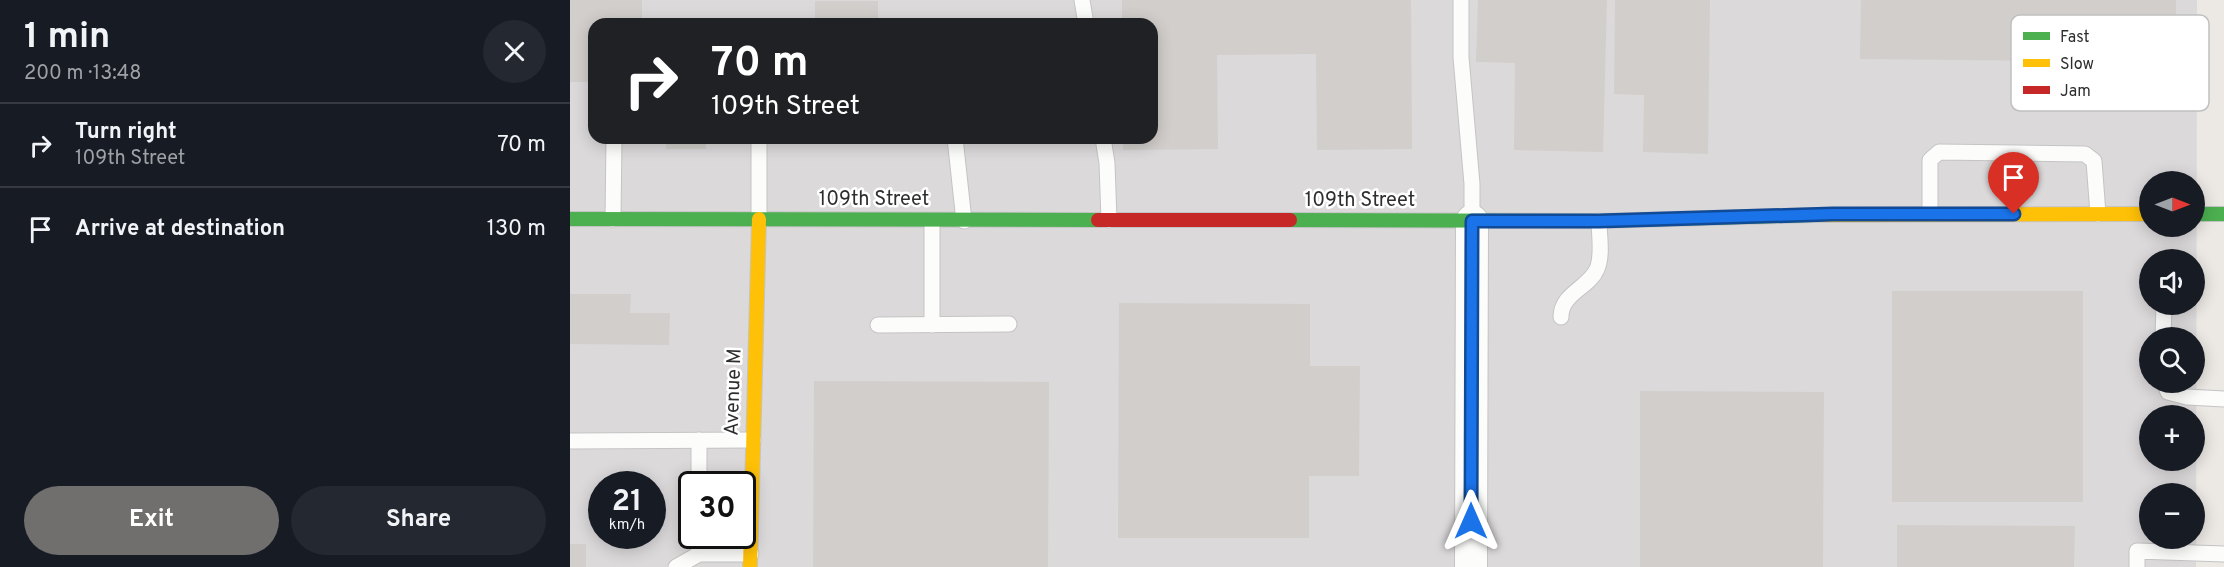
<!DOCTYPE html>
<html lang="en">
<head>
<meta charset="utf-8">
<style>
  :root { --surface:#171b24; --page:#242831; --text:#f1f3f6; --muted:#9ea1a6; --line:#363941; --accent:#706f6e }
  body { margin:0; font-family:Overpass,sans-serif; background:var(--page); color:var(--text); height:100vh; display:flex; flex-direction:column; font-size:22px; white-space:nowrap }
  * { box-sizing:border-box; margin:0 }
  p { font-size:20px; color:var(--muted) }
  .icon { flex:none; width:33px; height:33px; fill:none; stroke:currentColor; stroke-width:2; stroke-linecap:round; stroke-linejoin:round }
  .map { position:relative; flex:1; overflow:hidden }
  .details { display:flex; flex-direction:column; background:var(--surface); width:570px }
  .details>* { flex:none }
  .top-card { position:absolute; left:18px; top:18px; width:570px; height:126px; border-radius:18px; box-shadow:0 3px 15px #0003; background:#202124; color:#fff; overflow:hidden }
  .needle { width:39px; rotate:90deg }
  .fabs { position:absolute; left:1569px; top:171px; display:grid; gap:12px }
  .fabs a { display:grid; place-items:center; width:66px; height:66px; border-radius:50%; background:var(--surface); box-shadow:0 3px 15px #0003; font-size:30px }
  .speed { position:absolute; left:18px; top:471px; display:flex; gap:12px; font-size:30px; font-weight:700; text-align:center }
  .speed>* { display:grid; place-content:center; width:78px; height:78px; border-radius:50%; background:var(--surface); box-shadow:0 3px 15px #0003; line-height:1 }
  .speed small { font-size:15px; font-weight:400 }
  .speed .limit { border:3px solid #111; border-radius:9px; background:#fff; color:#111 }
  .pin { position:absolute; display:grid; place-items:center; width:51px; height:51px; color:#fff; margin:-62px -26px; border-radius:50% 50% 50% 0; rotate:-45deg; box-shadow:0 0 6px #0007 }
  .pin .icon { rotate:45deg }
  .me { position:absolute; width:66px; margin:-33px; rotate:0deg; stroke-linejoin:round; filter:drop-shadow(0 0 4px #0008) }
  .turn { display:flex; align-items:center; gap:21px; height:126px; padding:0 24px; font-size:27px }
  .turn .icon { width:78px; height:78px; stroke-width:2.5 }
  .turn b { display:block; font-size:42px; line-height:51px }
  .round { display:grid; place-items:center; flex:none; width:63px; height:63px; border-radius:32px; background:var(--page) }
  .headline { display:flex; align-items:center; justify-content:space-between; height:102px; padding:0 24px }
  h1 { font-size:36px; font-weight:700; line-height:45px }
  .action { display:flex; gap:12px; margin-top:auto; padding:12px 24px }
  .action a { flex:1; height:69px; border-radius:36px; background:var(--accent); color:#fff; font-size:24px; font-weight:700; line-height:69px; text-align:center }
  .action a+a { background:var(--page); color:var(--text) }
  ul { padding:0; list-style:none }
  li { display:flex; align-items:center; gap:18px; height:84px; padding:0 24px; border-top:2px solid var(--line) }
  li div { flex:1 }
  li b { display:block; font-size:22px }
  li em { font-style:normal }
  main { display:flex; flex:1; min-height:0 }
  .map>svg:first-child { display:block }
  .industrial { fill:#dcd9db; fill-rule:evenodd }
  .building { fill:#d1cecb }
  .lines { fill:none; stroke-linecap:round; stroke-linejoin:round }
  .lane-casing { stroke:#c5c4c5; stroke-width:17 }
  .street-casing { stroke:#c5c4c5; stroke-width:34 }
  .fast-casing { stroke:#c5c4c5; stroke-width:16 }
  .slow-casing { stroke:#c5c4c5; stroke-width:16 }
  .jam-casing { stroke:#c5c4c5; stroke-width:16 }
  .lane { stroke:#fcfcfb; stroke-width:15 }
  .street { stroke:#fcfcfb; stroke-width:32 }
  .fast { stroke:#4caf50; stroke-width:14 }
  .slow { stroke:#ffc107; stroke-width:14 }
  .jam { stroke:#c62828; stroke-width:14 }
  .route-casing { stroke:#114b97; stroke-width:15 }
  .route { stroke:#1a73e8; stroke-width:10 }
  .labels { text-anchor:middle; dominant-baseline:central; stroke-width:5; stroke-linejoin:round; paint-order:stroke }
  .street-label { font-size:20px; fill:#2e2e2e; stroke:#fff }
  .key { fill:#fff; stroke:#c0c0c0; stroke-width:1.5 }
  .key-label { font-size:16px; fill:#2e2e2e }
</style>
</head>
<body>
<main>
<section class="details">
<div class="headline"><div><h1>1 min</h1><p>200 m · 13:48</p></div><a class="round"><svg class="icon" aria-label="close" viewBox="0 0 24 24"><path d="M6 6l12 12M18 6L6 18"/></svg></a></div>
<ul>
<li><svg class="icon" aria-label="right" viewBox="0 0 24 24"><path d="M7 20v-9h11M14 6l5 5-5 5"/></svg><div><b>Turn right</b><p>109th Street</p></div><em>70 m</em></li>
<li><svg class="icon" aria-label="arrive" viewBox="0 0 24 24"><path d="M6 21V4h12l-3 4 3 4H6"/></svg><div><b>Arrive at destination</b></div><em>130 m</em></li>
</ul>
<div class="action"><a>Exit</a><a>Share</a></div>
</section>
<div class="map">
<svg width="1654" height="567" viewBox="0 0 1654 567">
  <rect width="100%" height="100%" fill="#ece8e4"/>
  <path class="industrial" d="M0,0h1627l-1,567h-1626zM24,24h558v114h-558zM1580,182h44v44h-44zM1580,260h44v44h-44zM1580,338h44v44h-44zM1580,416h44v44h-44zM32,484h50v52h-50zM122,484h50v52h-50zM1580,494h44v44h-44z"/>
  <g class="building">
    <path d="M0,0h72v24h-48v58h-24z"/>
    <path d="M552,0h289l1,149 -95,1 -1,-96 -99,1 1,94 -95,1v-12h29v-114h-30z"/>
    <path d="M908,0h129l-4,152 -89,-2 1,-87 -39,-1z"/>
    <path d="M1045,0h95l-2,154 -65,-2 1,-57 -30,-1z"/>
    <path d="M1291,0h315v62l-316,-3z"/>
    <rect x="245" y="1" width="63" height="20"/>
    <rect x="96" y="138" width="40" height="11"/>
    <rect x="1322" y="291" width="191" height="211"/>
    <path d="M0,294h61l-1,19h40l-1,32 -99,-1z"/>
    <path d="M549,303l191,1v62h50l-1,110h-50v62h-191z"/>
    <path d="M244,381l235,1 -1,185h-235z"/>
    <path d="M1070,391l184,1 -1,175h-183z"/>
    <path d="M1327,525l178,1 -1,41h-177z"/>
    <rect x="0" y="544" width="16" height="23"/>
  </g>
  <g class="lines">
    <defs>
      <g id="lane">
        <path d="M512,0l4,24"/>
        <path d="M891,0v57l11,127v37"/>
        <path d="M189,138v81"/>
        <path d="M385,138l9,83"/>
        <path d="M533,138l4,25 2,57"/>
        <path d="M1360,214v-54l9,-8 146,2 9,7 4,53"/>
        <path d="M43,219l1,-81"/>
        <path d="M991,317c0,-24 28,-29 36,-48 6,-14 2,-34 2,-48"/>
        <path d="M308,325l131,-1"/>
        <path d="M362,325v-104"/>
        <path d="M1593,338l1,-34"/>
        <path d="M1594,382l4,10 19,5 37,2"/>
        <path d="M129,440v44"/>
        <path d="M0,441l183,-1"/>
        <path d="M129,536v18"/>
        <path d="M106,567l23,-13h52"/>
        <path d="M1567,567v-16l87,3"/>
      </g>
      <path id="street" d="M901,567l1,-346"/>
      <g id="fast">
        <path d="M1624,214h30"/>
        <path d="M0,219l528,1"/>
        <path d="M720,220l309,1 215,-6"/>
      </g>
      <g id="slow">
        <path d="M1244,215l336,-1"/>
        <path d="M180,567l9,-348"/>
      </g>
      <path id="jam" d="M528,220h192"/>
    </defs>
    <use href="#lane" class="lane-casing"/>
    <use href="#street" class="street-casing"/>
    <use href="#fast" class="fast-casing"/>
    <use href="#slow" class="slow-casing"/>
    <use href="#jam" class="jam-casing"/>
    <use href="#lane" class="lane"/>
    <use href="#street" class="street"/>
    <use href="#fast" class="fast"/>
    <use href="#slow" class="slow"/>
    <use href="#jam" class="jam"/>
  </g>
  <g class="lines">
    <defs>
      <path id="route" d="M901,521l1,-300h127l234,-7h181"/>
    </defs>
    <use href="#route" class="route-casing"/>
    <use href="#route" class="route"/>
  </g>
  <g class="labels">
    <g class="street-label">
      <text x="304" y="200">109th Street</text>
      <text x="790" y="201">109th Street</text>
      <text transform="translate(164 392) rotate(-88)">Avenue M</text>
    </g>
  </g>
  <rect x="1441" y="15" width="198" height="96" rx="9" class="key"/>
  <rect x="1453" y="32" width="27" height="8" fill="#4caf50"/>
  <rect x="1453" y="59" width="27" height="8" fill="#ffc107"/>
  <rect x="1453" y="86" width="27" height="8" fill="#c62828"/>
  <g class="key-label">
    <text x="1490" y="42">Fast</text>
    <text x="1490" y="69">Slow</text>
    <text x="1490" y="96">Jam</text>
  </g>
</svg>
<div class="fabs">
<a><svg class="needle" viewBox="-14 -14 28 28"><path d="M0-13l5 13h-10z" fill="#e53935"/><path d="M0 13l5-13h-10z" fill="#9ea1a6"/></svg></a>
<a><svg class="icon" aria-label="sound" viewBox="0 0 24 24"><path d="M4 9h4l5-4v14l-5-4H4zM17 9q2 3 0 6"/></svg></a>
<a><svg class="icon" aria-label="search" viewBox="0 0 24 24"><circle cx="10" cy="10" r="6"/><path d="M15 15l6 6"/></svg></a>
<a>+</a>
<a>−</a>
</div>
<div class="speed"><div>21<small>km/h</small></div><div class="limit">30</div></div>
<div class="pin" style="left:1444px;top:214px;background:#d93025"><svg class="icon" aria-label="arrive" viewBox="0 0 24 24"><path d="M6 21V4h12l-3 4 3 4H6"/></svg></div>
<svg class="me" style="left:901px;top:521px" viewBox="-20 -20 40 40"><path d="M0-17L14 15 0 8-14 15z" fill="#1a73e8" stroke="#fff" stroke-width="4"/></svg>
<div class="top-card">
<div class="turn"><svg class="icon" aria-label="right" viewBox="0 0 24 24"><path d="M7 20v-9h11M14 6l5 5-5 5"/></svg><div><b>70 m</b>109th Street</div></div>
</div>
</div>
</main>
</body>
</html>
